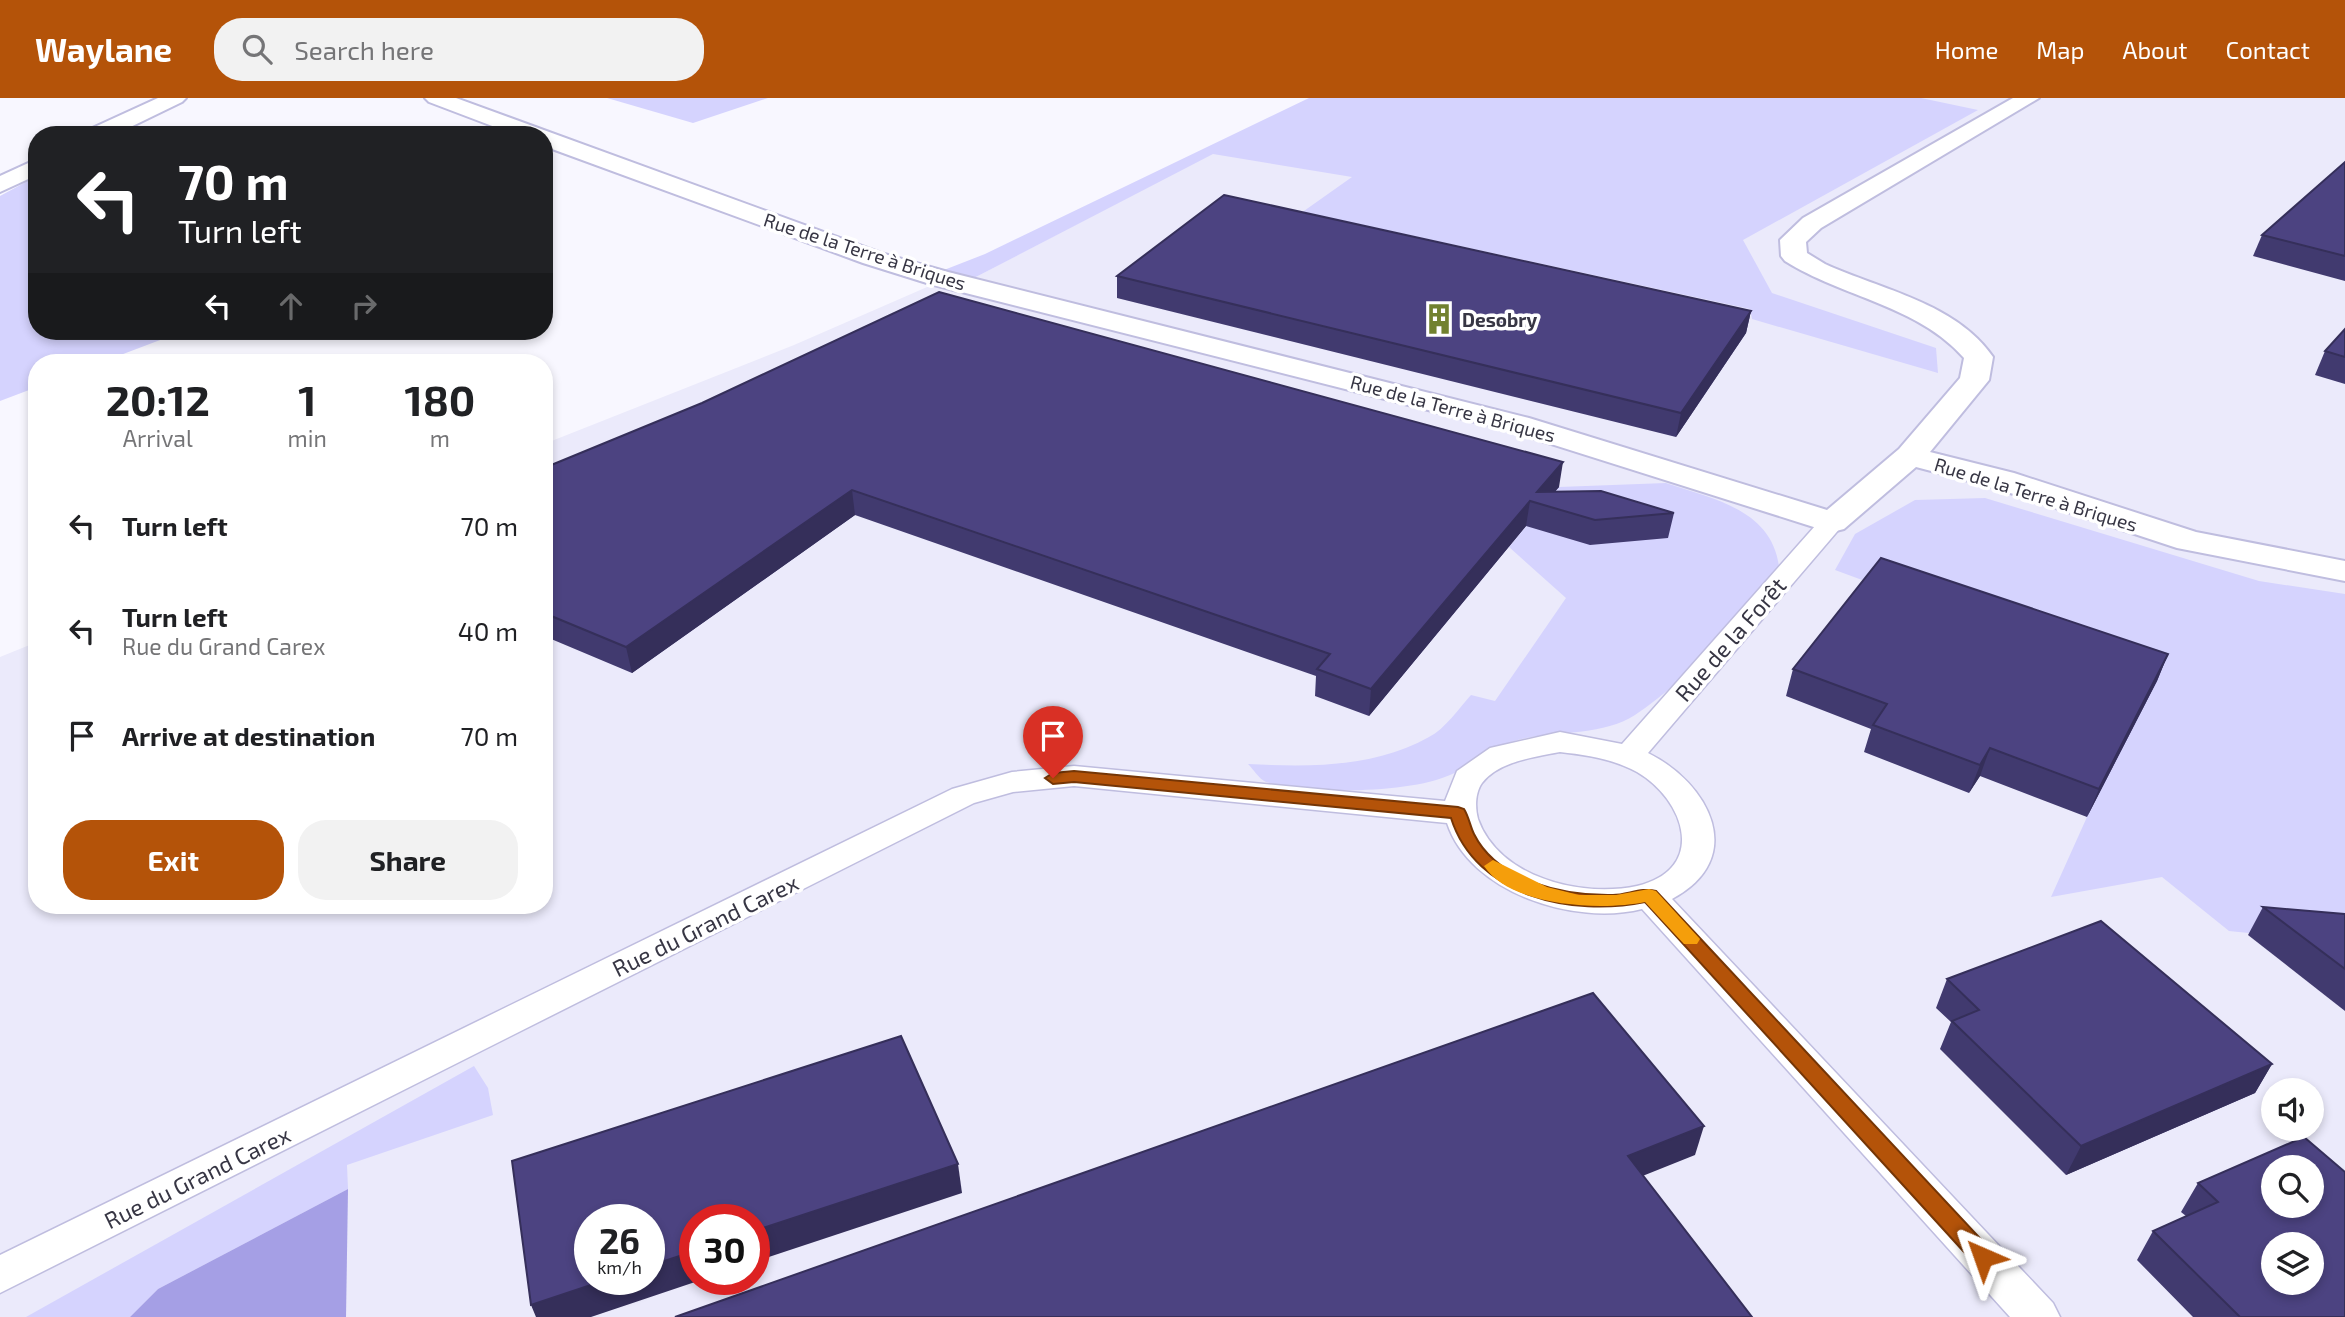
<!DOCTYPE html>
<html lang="en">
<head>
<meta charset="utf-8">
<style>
  :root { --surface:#fff; --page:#f2f2f2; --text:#202124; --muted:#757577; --accent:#b45309 }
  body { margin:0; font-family:"Exo 2",sans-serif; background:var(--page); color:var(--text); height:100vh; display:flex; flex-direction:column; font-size:26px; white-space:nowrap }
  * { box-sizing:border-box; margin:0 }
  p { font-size:23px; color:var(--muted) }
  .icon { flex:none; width:38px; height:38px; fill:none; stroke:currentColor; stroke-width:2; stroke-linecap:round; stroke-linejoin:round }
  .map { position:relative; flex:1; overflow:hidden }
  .details { position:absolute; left:28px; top:256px; width:525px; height:560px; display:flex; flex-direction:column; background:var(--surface); border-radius:28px; box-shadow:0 4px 10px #0003 }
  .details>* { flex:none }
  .guide { position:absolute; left:28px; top:28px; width:525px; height:214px; border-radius:28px; box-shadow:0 4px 10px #0003; background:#202124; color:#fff; overflow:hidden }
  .controls { position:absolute; left:2261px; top:980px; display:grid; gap:14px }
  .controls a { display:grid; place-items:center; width:63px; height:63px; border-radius:50%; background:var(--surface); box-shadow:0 4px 10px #0003; font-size:35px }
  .speed { position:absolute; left:574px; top:1106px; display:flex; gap:14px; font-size:35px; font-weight:700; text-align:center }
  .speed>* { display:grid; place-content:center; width:91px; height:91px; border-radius:50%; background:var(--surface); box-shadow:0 4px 10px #0003; line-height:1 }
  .speed small { font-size:18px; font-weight:400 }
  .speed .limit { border:10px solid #d22; background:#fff; color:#111 }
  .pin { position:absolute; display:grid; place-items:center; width:60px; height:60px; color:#fff; margin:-72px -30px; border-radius:50% 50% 50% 0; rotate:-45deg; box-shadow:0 0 7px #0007 }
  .pin .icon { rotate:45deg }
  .me { position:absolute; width:77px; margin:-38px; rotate:317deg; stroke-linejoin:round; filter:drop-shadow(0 0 5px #0008) }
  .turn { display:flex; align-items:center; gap:24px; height:147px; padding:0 35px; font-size:32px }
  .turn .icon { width:91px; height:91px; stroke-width:2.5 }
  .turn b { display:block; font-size:49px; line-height:60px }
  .lanes { display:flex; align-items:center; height:66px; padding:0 35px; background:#0003; justify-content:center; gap:35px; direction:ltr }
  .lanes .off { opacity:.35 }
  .eta { display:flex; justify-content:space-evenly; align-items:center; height:119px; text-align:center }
  .eta b { font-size:42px; font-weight:700; line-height:49px }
  .button { display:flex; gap:14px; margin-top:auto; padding:14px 35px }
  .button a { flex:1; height:80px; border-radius:28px; background:var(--accent); color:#fff; font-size:28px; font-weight:700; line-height:80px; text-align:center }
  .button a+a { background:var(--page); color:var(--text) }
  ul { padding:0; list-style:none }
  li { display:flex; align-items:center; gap:21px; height:105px; padding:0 35px }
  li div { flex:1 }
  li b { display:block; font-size:26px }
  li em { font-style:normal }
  header { display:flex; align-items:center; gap:42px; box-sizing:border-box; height:98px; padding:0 35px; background:var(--accent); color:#fff }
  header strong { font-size:33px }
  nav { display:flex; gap:38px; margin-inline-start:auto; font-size:24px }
  .search { width:490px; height:63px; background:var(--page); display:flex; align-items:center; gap:18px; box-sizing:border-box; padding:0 24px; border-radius:28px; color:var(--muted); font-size:26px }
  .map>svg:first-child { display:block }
  .built { fill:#ebeafb; fill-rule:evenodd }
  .green { fill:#d5d3fe }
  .water { fill:#a59fe5 }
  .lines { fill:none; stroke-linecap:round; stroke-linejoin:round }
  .minor-casing { stroke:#bfbddf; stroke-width:3 }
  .secondary-casing { stroke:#bfbddf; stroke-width:4 }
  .minor { fill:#fff; fill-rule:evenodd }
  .secondary { fill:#fff; fill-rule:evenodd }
  .wall { fill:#413a6f }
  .shaded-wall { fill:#352f5a }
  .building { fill:#4c4381; stroke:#352f5a; stroke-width:2; fill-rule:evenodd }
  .route { fill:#b45309; stroke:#753606; stroke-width:2 }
  .slow { fill:#f59e0b }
  .labels { text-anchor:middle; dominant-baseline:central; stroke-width:7; stroke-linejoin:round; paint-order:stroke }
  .far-street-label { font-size:19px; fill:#373644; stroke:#fff }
  .far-poi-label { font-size:19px; font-weight:bold; fill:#373644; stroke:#fff; text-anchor:start }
  .street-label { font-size:23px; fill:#373644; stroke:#fff }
</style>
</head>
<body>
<header>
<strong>Waylane</strong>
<div class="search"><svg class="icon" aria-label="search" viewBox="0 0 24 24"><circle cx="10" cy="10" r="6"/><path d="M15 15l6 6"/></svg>Search here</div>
<nav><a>Home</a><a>Map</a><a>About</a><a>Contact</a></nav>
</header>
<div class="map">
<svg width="2345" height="1219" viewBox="0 0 2345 1219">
  <rect width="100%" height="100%" fill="#f8f7ff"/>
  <path class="built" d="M1318,0h1027v1219h-2345v-660l37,-15v263h507v-461l250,-99 140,-61 40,-6zM2273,992h39v39h-39zM2273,1069h39v39h-39zM590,1122h59v59h-59zM695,1122h59v59h-59zM2273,1146h39v39h-39z"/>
  <g class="green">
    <path d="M607,0h161l-75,25z"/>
    <path d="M1309,0h612l57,12 -235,130 29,53 164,55 2,25 -186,-54 -2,-10 -424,-92 -9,8 -23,-7 58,-41 -139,-23 -239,124 -30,-8 41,-16z"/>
    <path d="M37,78v155h147l-82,31h-65v25l-37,14v-205z"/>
    <path d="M1666,385c47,16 105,26 113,83 -44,51 -87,112 -144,149 -31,20 -74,16 -109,23 -28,5 -50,26 -76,37 -39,18 -142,20 -184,7 -7,-3 -13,-13 -18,-18 62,3 125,4 181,-27 16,-8 30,-29 42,-42l24,6 71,-103 -57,-51 50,-60z"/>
    <path d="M1985,400l274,83 86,13v349l-116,-12 -67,-54 -111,20 36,-80 -214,-233 -38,-14 20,-36 60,-34z"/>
    <path d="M474,968l14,22 5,27 -146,50 1,24 -190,100 -28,28h-104z"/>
  </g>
  <path class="water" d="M348,1091l-2,128h-216l28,-28z"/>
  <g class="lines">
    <defs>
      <path id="minor" d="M1832,416l9,3 4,5 -4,5 -193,226c61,30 101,105 24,146l381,404 7,14h-50l-368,-408c-67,17 -172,-16 -195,-86l-373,-37 -61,6 -39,11 -974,490v-38l952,-466 60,-17 62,-6 371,35 12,-30 33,-23 70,-16 62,12 201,-227zM1560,654c27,3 53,7 77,20 48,28 71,97 0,114 -55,12 -138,-8 -159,-67 -3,-11 -3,-26 4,-36 17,-22 53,-26 78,-31z"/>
      <g id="secondary">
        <path d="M158,0h28l-4,4 -68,33h-29l3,-5z"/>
        <path d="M425,0h31l425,155 67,19 581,146 298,92 72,-61 61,-71 4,-20c-45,-52 -122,-61 -179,-97l-4,-5 -1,-16 23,-22 210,-120h26l-218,130 -15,14 1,11 18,11c57,26 131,39 168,93l-4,23 -59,72 84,21 182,59 149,29v20l-168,-33 -185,-61 -76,-20 -72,62 -12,3 -12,-3 -313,-99 -577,-146 -67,-21 -319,-117v-11h-28l-87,-33z"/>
        <path d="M37,61v16l-37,17v-16z"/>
      </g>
    </defs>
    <use href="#minor" class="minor-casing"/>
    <use href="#secondary" class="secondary-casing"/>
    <use href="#minor" class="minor"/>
    <use href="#secondary" class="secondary"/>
  </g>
  <g class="wall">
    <path d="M2345,64v119l-92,-25 9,-21z"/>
    <path d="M1117,178l634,35 -5,22 -70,104 -559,-139z"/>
    <path d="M2345,231v55l-30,-9 10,-24z"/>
    <path d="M544,370l1015,19 -5,5 120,21 -6,25 -78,7 -64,-19 -157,190 -54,-20 1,-20 -461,-161 -223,158 -88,-37z"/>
    <path d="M2168,556l-11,27 -70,136 -107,-41 -11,17 -105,-41 7,-23 -85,-33 7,-27z"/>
    <path d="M2263,809l82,7v97l-97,-76z"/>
    <path d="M1947,881l325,85 -17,29 -189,82 -126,-126 11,-27 -15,-14z"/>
    <path d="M2198,1085l147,134h-152l-56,-57 16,-29 33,-15 -5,-4z"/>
  </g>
  <g class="shaded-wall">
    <path d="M1751,213l-5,22 -70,104 5,-24z"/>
    <path d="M1563,364l-4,25 -15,18 -7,-13z"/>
    <path d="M852,392l3,25 -223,158 -6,-26z"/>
    <path d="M1530,403l-4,25 -157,190 2,-27z"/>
    <path d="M2168,556l-11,27 -70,136 12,-28z"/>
    <path d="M1990,650l-10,28 -11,17 11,-28z"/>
    <path d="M2272,966l-17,29 -189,82 15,-29z"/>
    <path d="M1704,1028l-9,29 -75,30 8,-29z"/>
    <path d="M958,1066l4,29 -208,69v-31z"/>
    <path d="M695,1153v28h9l-113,38h-55l-5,-12 78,-26h40v-13z"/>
  </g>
  <g class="building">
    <path d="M2345,64v94l-83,-21z"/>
    <path d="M1224,97l527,116 -70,102 -564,-137z"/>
    <path d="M939,194l624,170 -26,30 64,-1 73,22 -79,7 -65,-19 -159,188 -54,-20 13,-15 -478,-164 -226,157 -82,-34v-145l158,-65z"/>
    <path d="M2345,231v28l-20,-6z"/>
    <path d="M1881,460l287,96 -69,135 -109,-41 -10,17 -107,-40 14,-21 -94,-35z"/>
    <path d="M2263,809l82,7v55z"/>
    <path d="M2101,823l171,143 -191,82 -129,-125 27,-11 -32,-31z"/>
    <path d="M1593,895l111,133 -76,30 124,161h-1077z"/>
    <path d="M901,938l57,128 -204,67v-11h-59v31l-46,15v-46h-59v59h19l-78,26 -19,-144z"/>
    <path d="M2304,1039l41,35v145h-105l-87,-86 65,-29 -20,-19zM2273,1069h39v39h-39zM2273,1146h39v39h-39z"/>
  </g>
  <path class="route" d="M1074,673l384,36 6,2c5,8 6,17 10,25 24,48 91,62 139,61 14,0 29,-8 43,-4l335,359 3,7 -3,7 -8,2 -8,-2 -330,-362c-72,15 -169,-5 -194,-84l-377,-36 -21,2 -8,-6 8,-5z"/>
  <path class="slow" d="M1493,762l54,27 32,8h37l33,-6 7,2 44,48 -3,5h-13l-39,-42c-43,9 -134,5 -161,-36z"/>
  <defs>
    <symbol id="building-bare" viewBox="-9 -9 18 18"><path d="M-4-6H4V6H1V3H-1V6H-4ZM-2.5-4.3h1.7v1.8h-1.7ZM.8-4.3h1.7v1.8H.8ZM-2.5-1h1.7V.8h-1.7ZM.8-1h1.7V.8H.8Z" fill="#71812f" stroke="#fff" stroke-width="2.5" paint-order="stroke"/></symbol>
  </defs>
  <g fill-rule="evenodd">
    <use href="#building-bare" x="1417" y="199" width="44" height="44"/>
  </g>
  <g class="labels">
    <g class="far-street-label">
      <text transform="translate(865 153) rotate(18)">Rue de la Terre à Briques</text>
      <text transform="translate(1453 310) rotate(15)">Rue de la Terre à Briques</text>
      <text transform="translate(2036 396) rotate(17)">Rue de la Terre à Briques</text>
    </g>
    <g class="far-poi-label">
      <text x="1462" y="221">Desobry</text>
    </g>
    <g class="street-label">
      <text transform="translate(1730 541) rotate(-49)">Rue de la Forêt</text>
      <text transform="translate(705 827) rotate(-26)">Rue du Grand Carex</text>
      <text transform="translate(197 1079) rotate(-26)">Rue du Grand Carex</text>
    </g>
  </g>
</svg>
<div class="controls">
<a><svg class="icon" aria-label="sound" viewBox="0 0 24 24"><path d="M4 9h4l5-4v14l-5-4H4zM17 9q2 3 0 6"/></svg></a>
<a><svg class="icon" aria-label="search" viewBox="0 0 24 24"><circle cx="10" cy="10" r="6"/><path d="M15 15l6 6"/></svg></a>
<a><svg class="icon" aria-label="layers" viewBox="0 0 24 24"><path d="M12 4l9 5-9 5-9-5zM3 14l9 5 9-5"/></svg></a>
</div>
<div class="speed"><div>26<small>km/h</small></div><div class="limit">30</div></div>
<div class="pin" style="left:1053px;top:680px;background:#d93025"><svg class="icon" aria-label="arrive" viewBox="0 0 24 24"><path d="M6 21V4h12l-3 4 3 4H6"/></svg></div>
<svg class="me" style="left:1983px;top:1159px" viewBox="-20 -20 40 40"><path d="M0-17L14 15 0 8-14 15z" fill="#b45309" stroke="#fff" stroke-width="4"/></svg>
<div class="guide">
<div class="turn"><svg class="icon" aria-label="left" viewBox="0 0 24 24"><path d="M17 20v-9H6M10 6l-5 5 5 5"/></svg><div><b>70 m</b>Turn left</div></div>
<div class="lanes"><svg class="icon" aria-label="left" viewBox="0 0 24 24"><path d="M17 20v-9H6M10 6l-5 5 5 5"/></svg><svg class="icon off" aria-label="ahead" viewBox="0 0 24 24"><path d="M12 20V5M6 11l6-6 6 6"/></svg><svg class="icon off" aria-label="right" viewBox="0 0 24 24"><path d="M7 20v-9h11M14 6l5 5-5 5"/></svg></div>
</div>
<section class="details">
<div class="eta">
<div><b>20:12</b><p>Arrival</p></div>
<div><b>1</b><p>min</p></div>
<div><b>180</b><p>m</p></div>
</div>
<ul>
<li><svg class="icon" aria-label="left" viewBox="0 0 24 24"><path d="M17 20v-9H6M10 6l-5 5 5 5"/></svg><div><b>Turn left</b></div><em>70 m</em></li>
<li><svg class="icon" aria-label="left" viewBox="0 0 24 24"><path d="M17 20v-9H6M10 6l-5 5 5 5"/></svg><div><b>Turn left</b><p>Rue du Grand Carex</p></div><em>40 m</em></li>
<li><svg class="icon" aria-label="arrive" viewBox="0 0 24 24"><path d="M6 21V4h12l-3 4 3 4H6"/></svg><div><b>Arrive at destination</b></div><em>70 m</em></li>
</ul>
<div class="button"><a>Exit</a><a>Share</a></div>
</section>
</div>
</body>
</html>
